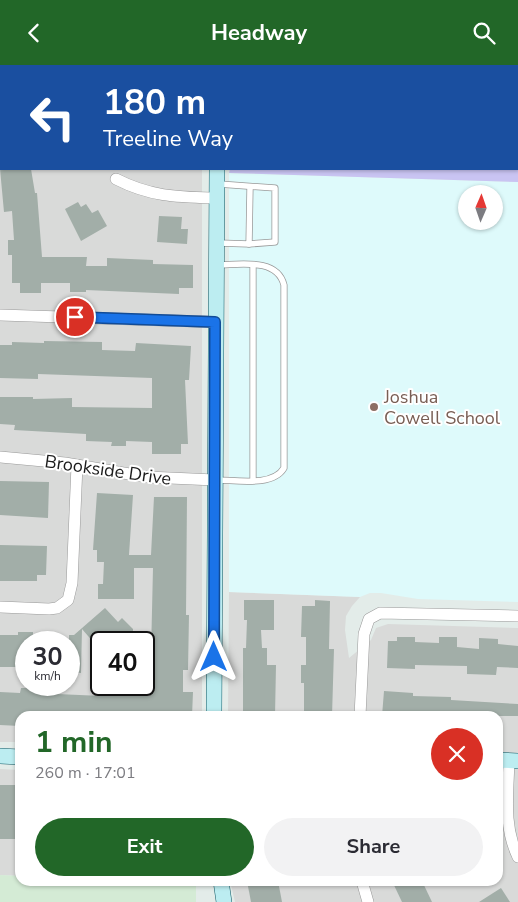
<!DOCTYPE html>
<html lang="en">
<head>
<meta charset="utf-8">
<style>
  :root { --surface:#fff; --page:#f2f2f3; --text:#2b2b33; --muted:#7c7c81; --accent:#226728 }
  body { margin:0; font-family:"Nunito Sans",sans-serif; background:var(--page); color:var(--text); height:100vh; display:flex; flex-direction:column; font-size:19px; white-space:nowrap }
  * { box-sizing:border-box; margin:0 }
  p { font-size:16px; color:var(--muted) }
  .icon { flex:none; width:28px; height:28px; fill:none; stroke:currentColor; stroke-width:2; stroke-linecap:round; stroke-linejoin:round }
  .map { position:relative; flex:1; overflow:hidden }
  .drawer { position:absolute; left:15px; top:646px; width:488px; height:175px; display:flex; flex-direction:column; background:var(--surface); border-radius:15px; box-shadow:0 1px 4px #0004 }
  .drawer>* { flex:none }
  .top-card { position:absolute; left:0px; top:0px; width:519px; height:105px; box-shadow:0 1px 4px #0004; background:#1a4fa0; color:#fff; overflow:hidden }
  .needle { width:32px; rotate:2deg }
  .controls { position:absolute; left:458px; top:120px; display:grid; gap:10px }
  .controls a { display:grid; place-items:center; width:45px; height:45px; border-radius:50%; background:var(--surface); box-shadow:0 1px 4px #0004; font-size:25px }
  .speed { position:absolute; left:15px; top:566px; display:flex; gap:10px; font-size:25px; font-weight:700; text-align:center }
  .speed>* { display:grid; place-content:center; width:65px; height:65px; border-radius:50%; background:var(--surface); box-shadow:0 1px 4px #0004; line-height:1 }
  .speed small { font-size:12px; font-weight:400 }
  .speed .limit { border:2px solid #111; border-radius:8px; background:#fff; color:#111 }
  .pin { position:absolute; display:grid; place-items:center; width:42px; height:42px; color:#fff; margin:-21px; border:2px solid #fff; border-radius:50%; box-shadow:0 1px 5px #0007 }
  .me { position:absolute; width:55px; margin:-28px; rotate:0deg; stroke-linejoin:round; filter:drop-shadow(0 0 4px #0008) }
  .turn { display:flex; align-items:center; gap:18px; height:105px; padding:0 20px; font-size:22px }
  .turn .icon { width:65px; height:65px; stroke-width:2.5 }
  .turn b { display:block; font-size:35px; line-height:42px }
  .round { display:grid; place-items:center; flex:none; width:52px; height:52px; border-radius:26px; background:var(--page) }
  .summary { display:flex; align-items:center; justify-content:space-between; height:85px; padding:0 20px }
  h1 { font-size:30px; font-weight:700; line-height:38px; color:var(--accent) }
  .button { display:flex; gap:10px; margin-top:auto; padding:10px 20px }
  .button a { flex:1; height:58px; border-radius:30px; background:var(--accent); color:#fff; font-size:20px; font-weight:700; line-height:58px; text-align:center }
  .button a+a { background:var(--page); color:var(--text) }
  header { display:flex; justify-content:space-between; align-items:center; height:65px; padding:0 20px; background:var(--accent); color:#fff; font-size:22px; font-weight:700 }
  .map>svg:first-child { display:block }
  .residential { fill:#d9dad9; fill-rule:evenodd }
  .commercial { fill:#d4ebd5 }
  .education { fill:#defafb; fill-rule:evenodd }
  .park { fill:#c9c4f2 }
  .building { fill:#a2aea8 }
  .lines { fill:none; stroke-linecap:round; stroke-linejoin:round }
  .lane-casing { stroke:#999; stroke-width:7 }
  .street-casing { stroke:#999; stroke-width:12 }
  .secondary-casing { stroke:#115a65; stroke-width:16 }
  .lane { stroke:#fff; stroke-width:5.5 }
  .street { stroke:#fff; stroke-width:11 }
  .secondary { stroke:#bcedf1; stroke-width:15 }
  .route-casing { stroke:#114b97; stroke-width:12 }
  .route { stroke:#1a73e8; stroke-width:9 }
  .education-dot { fill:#8d6e63; stroke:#fff; stroke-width:2 }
  .labels { text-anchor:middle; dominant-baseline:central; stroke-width:4; stroke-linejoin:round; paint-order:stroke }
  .education-label { font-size:18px; fill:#785e54; stroke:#fff; text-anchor:start }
  .street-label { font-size:18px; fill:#1c1c1c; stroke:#fff }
</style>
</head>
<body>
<header><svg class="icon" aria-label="back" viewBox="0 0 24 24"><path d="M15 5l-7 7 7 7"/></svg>Headway<svg class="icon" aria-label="search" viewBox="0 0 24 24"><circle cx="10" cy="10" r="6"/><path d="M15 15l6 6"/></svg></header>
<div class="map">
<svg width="518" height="837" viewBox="0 0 518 837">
  <rect width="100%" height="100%" fill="#e3ece9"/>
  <g class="residential">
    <path d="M0,25l1,79h201v546l13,1h-195v26h-20zM26,578h43v42h-43zM101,578h43v42h-43z"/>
    <path d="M229,527l131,5 -8,9 -6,10 -1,14 4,28 22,-18 5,-12 12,-4 130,4v274h-283l-5,-21h268v-165h-270z"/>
    <path d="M0,704l20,1v106l-20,-1z"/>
  </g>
  <path class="commercial" d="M0,810l20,1v5h176v21h-196z"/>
  <path class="education" d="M229,108l289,9v420l-100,-3 -37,-6h-11l-10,4 -131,-5zM466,129h28v27h-28z"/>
  <path class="park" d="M230,0h288v117l-289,-9 1,-4h288v-103z"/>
  <g class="building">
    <path d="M0,104h31l4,24h2l5,64h45l-1,9h21v-8l46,2v4l40,1v23h-14v6l-93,-4v2h-16v-9h-29v10h-21v-10h-8v-28h-4v-15h6l-2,-29 -8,1z"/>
    <path d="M78,137l3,5 5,-3 6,9 6,-3 9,16 -26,15 -16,-32z"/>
    <path d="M159,151l23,1 -1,12h7l-1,15 -30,-2z"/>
    <path d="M44,276l58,1v8l33,1 1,-8 55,3 -2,34h-4l3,64h-7v10h-29v-12l-26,-1v5h-15l1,-4 -26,-1v-7l-72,-4 1,-5 -15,-1v-27h33v2l39,-1v9l80,1v-30l-114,-4v5l-38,-1v-33h12v-3l32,1z"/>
    <path d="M0,416l49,1 -1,36 -48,-3z"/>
    <path d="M97,428l36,2 -4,60h22l3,-58h33l-1,118h3l-1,55h-5v22h10l-1,24h-172v10l-20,-1v-33l20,1 1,-5h13v5l68,3v-6l14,1v5h34l3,-128h-19v31h-36v-15h5l1,-22h-7v-12h-4z"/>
    <path d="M0,480l47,1 -1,29h-9v6h-37z"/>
    <path d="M244,535h30v30h-13l1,18h5v17h9l-1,51h-32v-68h3l1,-28h-3z"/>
    <path d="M315,535l15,1 -1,48h5l-2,67h-28v-33h-3v-18h5v-28h-5l1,-31h13z"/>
    <path d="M105,543l13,14 4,-4 11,11v9l-5,5h-27v8l-19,-22 -1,44 -12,-1v-37h5z"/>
    <path d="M18,567h15v11h-7v24h-26v-32h18z"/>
    <path d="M397,572h18v5l24,1v-6h18v10l22,2v-11l19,1v5l20,2v22l-21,-1 -1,8 -29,-1v-8l-52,-1v4l-28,-1 1,-27h9z"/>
    <path d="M384,626l29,2v3l38,1v3l67,4v12h-136z"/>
    <path d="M0,720h15v23h5v31h-20z"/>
    <path d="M247,816h31l4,21h-31z"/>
    <path d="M392,816h30l10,21h-30z"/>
    <path d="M501,823l9,14h-31z"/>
  </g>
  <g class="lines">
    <defs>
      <g id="lane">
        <path d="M219,119l56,4v54l-26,2"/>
        <path d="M218,178l31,1 1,-56"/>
        <path d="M216,200c23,0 61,-8 68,20v183c-11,19 -48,12 -67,12"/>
        <path d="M253,414v-214"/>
      </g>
      <g id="street">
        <path d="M49,1l7,-1"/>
        <path d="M0,15l1,-1"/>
        <path d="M116,114c35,18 62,18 100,19"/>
        <path d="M0,250l215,7"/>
        <path d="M0,392l65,6 82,14 68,3"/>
        <path d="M0,542l49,2 8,-1 11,-8 4,-17 5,-118"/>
        <path d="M360,651l4,-82 5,-15 11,-6 138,3"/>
        <path d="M509,696c-1,33 -6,65 9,96"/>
        <path d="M362,816l6,21"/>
      </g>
      <g id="secondary">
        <path d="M219,1v-1"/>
        <path d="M214,651l3,-547"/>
        <path d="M0,691l20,1"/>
        <path d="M498,695l20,1"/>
        <path d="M221,816l3,21"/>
      </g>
    </defs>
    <use href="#lane" class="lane-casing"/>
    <use href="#street" class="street-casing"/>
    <use href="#secondary" class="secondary-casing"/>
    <use href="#lane" class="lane"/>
    <use href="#street" class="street"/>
    <use href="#secondary" class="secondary"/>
  </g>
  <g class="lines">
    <defs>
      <path id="route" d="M75,252l140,5 -1,335"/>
    </defs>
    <use href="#route" class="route-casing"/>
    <use href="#route" class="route"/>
  </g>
  <circle class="education-dot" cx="374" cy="342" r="5"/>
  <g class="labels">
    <g class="education-label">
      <text x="384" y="332">Joshua<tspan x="384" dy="21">Cowell School</tspan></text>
    </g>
    <g class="street-label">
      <text transform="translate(108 405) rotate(8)">Brookside Drive</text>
    </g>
  </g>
</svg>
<div class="controls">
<a><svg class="needle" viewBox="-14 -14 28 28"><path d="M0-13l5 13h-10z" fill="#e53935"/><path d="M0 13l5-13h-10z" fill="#7c7c81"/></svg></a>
</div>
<div class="speed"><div>30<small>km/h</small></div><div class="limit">40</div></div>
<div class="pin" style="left:75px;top:252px;background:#d93025"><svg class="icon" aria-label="arrive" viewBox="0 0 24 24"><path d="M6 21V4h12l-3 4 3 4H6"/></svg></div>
<svg class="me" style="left:214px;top:592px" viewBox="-20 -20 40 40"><path d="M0-17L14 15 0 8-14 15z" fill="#1a73e8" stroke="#fff" stroke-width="4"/></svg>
<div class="top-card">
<div class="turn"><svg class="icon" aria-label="left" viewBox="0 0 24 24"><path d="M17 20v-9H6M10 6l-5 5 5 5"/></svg><div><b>180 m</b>Treeline Way</div></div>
</div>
<section class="drawer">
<div class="summary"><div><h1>1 min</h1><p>260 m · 17:01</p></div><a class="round" style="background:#d93025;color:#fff"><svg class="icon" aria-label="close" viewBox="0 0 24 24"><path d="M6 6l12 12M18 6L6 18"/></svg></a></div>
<div class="button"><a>Exit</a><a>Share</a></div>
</section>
</div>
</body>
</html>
